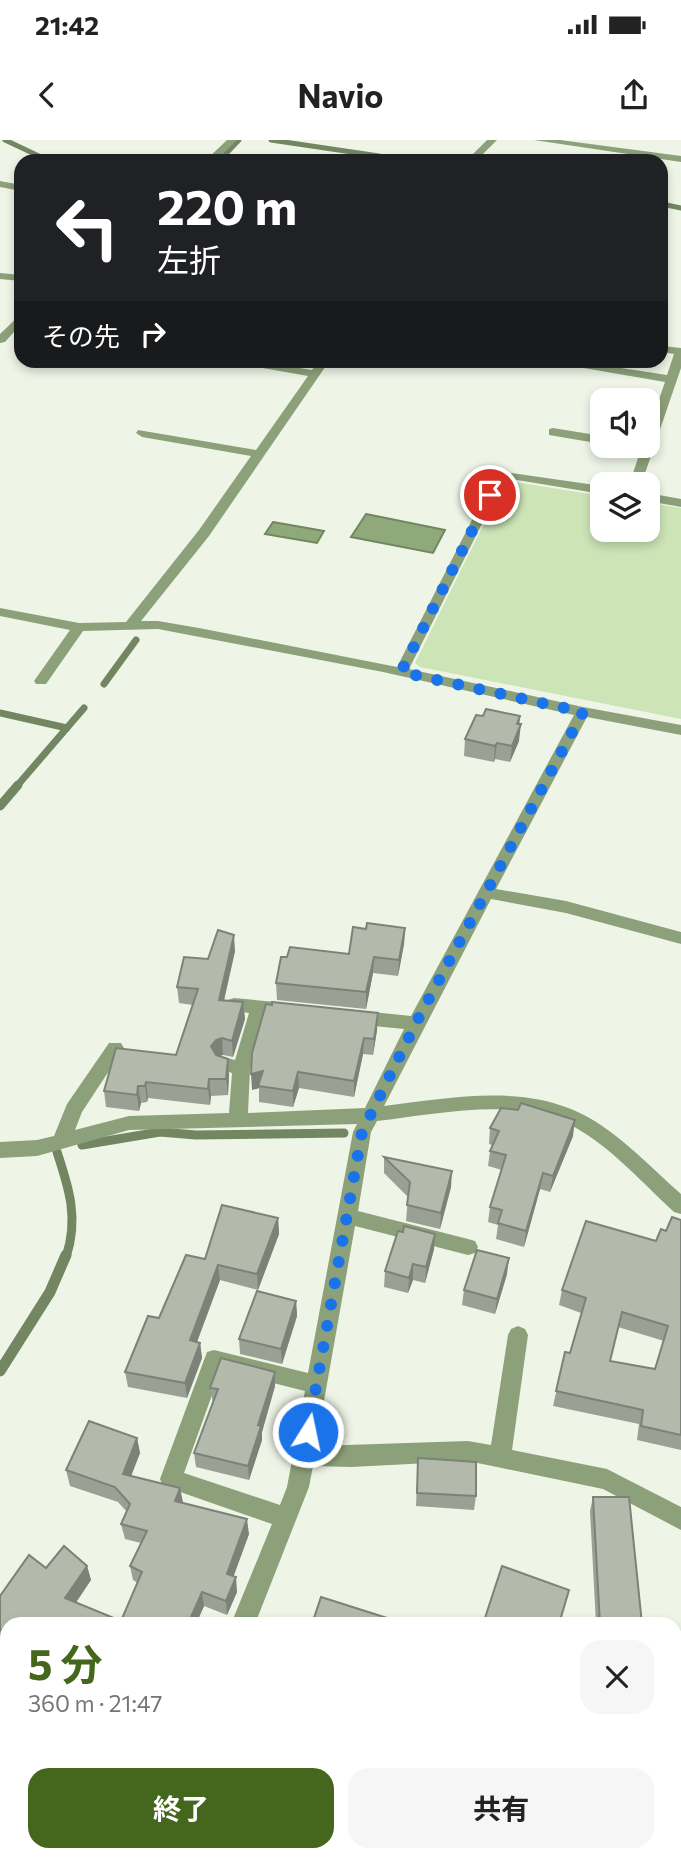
<!DOCTYPE html>
<html lang="ja">
<head>
<meta charset="utf-8">
<style>
  :root { --surface:#fff; --page:#f6f6f6; --text:#222; --muted:#767676; --accent:#45661d }
  body { margin:0; font-family:Commissioner,"Noto Sans JP",sans-serif; background:var(--page); color:var(--text); height:100vh; display:flex; flex-direction:column; font-size:26px; white-space:nowrap }
  * { box-sizing:border-box; margin:0 }
  p { font-size:23px; color:var(--muted) }
  .icon { flex:none; width:38px; height:38px; fill:none; stroke:currentColor; stroke-width:2; stroke-linecap:round; stroke-linejoin:round }
  .map { position:relative; flex:1; overflow:hidden }
  .panel { position:absolute; left:0px; top:1477px; width:682px; height:245px; display:flex; flex-direction:column; background:var(--surface); border-radius:21px 21px 0 0; box-shadow:0 4px 10px #0003 }
  .panel>* { flex:none }
  .hud { position:absolute; left:14px; top:14px; width:654px; height:214px; border-radius:21px; box-shadow:0 4px 10px #0003; background:#202124; color:#fff; overflow:hidden }
  .controls { position:absolute; left:590px; top:248px; display:grid; gap:14px }
  .controls a { display:grid; place-items:center; width:70px; height:70px; border-radius:14px; background:var(--surface); box-shadow:0 4px 10px #0003; font-size:35px }
  .pin { position:absolute; display:grid; place-items:center; width:60px; height:60px; color:#fff; margin:-30px; border:4px solid #fff; border-radius:50%; box-shadow:0 2px 7px #0007 }
  .me { position:absolute; width:77px; margin:-38px; rotate:10deg; stroke-linejoin:round; filter:drop-shadow(0 0 5px #0008) }
  .turn { display:flex; align-items:center; gap:24px; height:147px; padding:0 28px; font-size:32px }
  .turn .icon { width:91px; height:91px; stroke-width:2.5 }
  .turn b { display:block; font-size:49px; line-height:60px }
  .then { display:flex; align-items:center; height:66px; padding:0 28px; background:#0003; gap:14px; font-size:26px }
  .round { display:grid; place-items:center; flex:none; width:74px; height:74px; border-radius:21px; background:var(--page) }
  .head { display:flex; align-items:center; justify-content:space-between; height:119px; padding:0 28px }
  h1 { font-size:42px; font-weight:700; line-height:52px; color:var(--accent) }
  .primary-button { display:flex; gap:14px; margin-top:auto; padding:14px 28px }
  .primary-button a { flex:1; height:80px; border-radius:21px; background:var(--accent); color:#fff; font-size:28px; font-weight:700; line-height:80px; text-align:center }
  .primary-button a+a { background:var(--page); color:var(--text) }
  .status { display:flex; justify-content:space-between; align-items:center; height:49px; padding:0 35px; background:var(--surface); direction:ltr }
  .status svg { height:19px; fill:currentColor }
  header { display:flex; justify-content:space-between; align-items:center; height:91px; padding:0 28px; background:var(--surface); font-size:32px; font-weight:700 }
  .map>svg:first-child { display:block }
  .green { fill:#cce4b6 }
  .water { fill:#8fa978; stroke:#738662; stroke-width:2 }
  .lines { fill:none; stroke-linecap:round; stroke-linejoin:round }
  .stream-far3 { stroke:#738662; stroke-width:5 }
  .stream-far2 { stroke:#738662; stroke-width:7 }
  .stream-far1 { stroke:#738662; stroke-width:9 }
  .stream { stroke:#738662; stroke-width:11 }
  .minor { fill:#8ca17a; fill-rule:evenodd }
  .wall { fill:#9aa094; fill-rule:evenodd }
  .shaded-wall { fill:#7d8278 }
  .building { fill:#b3baac; stroke:#7d8278; stroke-width:2; fill-rule:evenodd }
  .route { stroke:#1a73e8; stroke-width:12; stroke-dasharray:0 21.6 }
</style>
</head>
<body>
<div class="status"><b>21:42</b><svg viewBox="0 0 49 12"><path d="M0 12V9h3v3zM5 12V6h3v6zM10 12V3h3v9zM15 12V0h3v12zM26 1h20v11H26zM47 4h2v5h-2z"/></svg></div>
<header><svg class="icon" aria-label="back" viewBox="0 0 24 24"><path d="M15 5l-7 7 7 7"/></svg>Navio<svg class="icon" aria-label="share" viewBox="0 0 24 24"><path d="M12 15V3M7 8l5-5 5 5M5 13v7h14v-7"/></svg></header>
<div class="map">
<svg width="681" height="1722" viewBox="0 0 681 1722">
  <rect width="100%" height="100%" fill="#eef5e7"/>
  <path class="green" d="M509,341l93,15v34h46v-27l33,5v211l-261,-52 -5,-4 89,-180z"/>
  <g class="water">
    <path d="M366,374l79,16 -12,23 -82,-16z"/>
    <path d="M273,382l51,9 -7,12 -52,-9z"/>
  </g>
  <g class="lines">
    <g class="stream-far3">
      <path d="M5,0l36,17 24,4"/>
      <path d="M271,0l108,16 -4,5"/>
      <path d="M219,21l20,-21"/>
      <path d="M662,64l19,4"/>
    </g>
    <g class="stream-far2">
      <path d="M104,544l32,-44"/>
      <path d="M0,573l67,15"/>
      <path d="M16,647l68,-79"/>
    </g>
    <g class="stream-far1">
      <path d="M0,666l18,-21"/>
      <path d="M82,1005l78,-13 36,3 148,-2"/>
      <path d="M57,1012c12,36 22,67 9,105"/>
    </g>
    <g class="stream">
      <path d="M0,1231l50,-79 16,-37"/>
      <path d="M0,1565l7,4"/>
      <path d="M257,1715l13,7"/>
    </g>
    <g class="minor">
      <path d="M227,0h10l-22,21h-10z"/>
      <path d="M487,0h10l-21,21h-10z"/>
      <path d="M534,0h26l121,16v6z"/>
      <path d="M0,41l21,4v6l-21,-4z"/>
      <path d="M0,133l21,2v6l-21,-2z"/>
      <path d="M21,174v10l-16,18 -5,1v-9z"/>
      <path d="M662,206l19,2v20l-40,117h-12l13,-39h6v-15l17,-49 -128,-22h32l98,15 7,-21 -12,-2z"/>
      <path d="M218,220h31l63,10 7,-10h11l-121,176 -68,85h17l41,7 198,39 100,-196 105,15v8l-97,-16 -96,191 174,38 98,18v10l-94,-18 -91,172 70,12 115,31v12l-115,-31 -75,-14 -107,207c60,-7 129,-21 187,3 42,17 76,55 110,85v20l-7,-2c-35,-32 -72,-76 -117,-93 -51,-20 -127,-4 -180,2l-6,11 -13,79 110,28 7,2 3,6 -3,6 -7,2 -113,-29 -39,220 152,-5 23,4 17,-110 3,-6 7,-3 7,3 3,6 -16,115 95,19 74,38v23l-78,-41 -135,-28 -117,6 -38,-1 -4,21 -54,137h-24l41,-100 -109,-38 -3,-7 47,-127 7,-2 94,23 45,-241 4,-8 -228,6 -92,26 -37,2v-16l37,-2 17,-4 13,-32 42,-61h12l3,5 -42,64 -7,18 54,-14 100,-3 3,-40 -14,-4 -3,-5 3,-5 6,-2 11,3 14,-47 -21,-3 -3,-5 3,-5 6,-2 53,5 6,2 3,5 -3,5h-27l-16,54 -2,44 117,-5 39,-79 -51,-5 -6,-2 -3,-5 3,-5 6,-2 58,6 163,-301 -191,-43 -225,-43 -75,2 -37,53h-10l-2,-3 36,-51 -70,-14v-8l79,15 47,-1 73,-92 52,-74 -109,-19 -6,-4 2,-3 118,20 52,-74zM221,1230l84,21 -18,96 -7,18 -96,-32z"/>
      <path d="M553,288l49,8v8l-53,-9v-6z"/>
      <path d="M648,353l33,6v8l-33,-6z"/>
      <path d="M0,1539l7,3v26l-7,-3z"/>
      <path d="M131,1715h27l-3,7h-27z"/>
    </g>
  </g>
  <g class="wall">
    <path d="M519,584v17l-9,21 -15,-3 -1,3 -30,-6 1,-17z"/>
    <path d="M405,788l-1,16 -6,32 -25,-3 -7,36 -89,-9 -1,-17 73,-29 17,-25z"/>
    <path d="M235,811l-11,50 19,1 2,17 -12,38 -10,-2 -5,1 11,19 -1,20 -17,1 -1,9 -62,-7 -1,4 -6,1 -2,8 -33,-4 -2,-16 72,-36 17,-50 -14,-2 -2,-16 31,-28z"/>
    <path d="M377,890l-4,25 -10,-1 -9,43 -55,-9 -6,19 -34,-5v-14l-7,2z"/>
    <path d="M490,988l83,8 -23,56 -10,-3 -16,58 -28,-8 2,-14 -10,-3 2,-15 12,-37 -14,-4 2,-15 2,-6 -3,-1z"/>
    <path d="M384,1017l67,30 -11,42 -34,-8 2,-24 -24,-24z"/>
    <path d="M278,1078l1,16 -21,56 -38,-10 -23,62 3,1 2,15 -15,40 -59,-11 -3,-15 34,-54 46,-59z"/>
    <path d="M681,1080v230l-44,-10 2,-16 -86,-18 12,-54 5,1 11,-40 -22,-8 3,-15 94,-49zM618,1187l46,14 -9,28 -45,-8z"/>
    <path d="M434,1109l-9,34 -12,-3 -5,13 -24,-6 1,-16z"/>
    <path d="M507,1134l-12,40 -33,-9 2,-15z"/>
    <path d="M296,1161l1,15 -15,48 -42,-10 -1,-15z"/>
    <path d="M275,1232v14l-13,46v8l-13,40 -53,-13 -2,-14 19,-50 -3,-15z"/>
    <path d="M137,1298l3,15 -9,23 49,12 3,15 66,31 -16,42 4,16 -10,23 -23,-9 -8,18h-189v20l-7,-4v-44l46,-28 41,-2 4,14 -15,23 45,18 17,-38 -5,-3 -3,-14 11,-23 -16,-4 -4,-15 6,-12 -9,-10 -48,-16 -4,-16z"/>
    <path d="M418,1318l58,38 -2,14 -58,-4z"/>
    <path d="M593,1357l49,127h-46l-6,-113z"/>
  </g>
  <g class="shaded-wall">
    <path d="M520,576l-1,14 2,-6 -2,17 -9,21 2,-16 5,-22z"/>
    <path d="M497,603l-2,16 -1,3 1,-16z"/>
    <path d="M405,788l-1,16 -6,32 1,-16z"/>
    <path d="M234,795l1,16 -15,66 -1,-17z"/>
    <path d="M374,817l-1,16 -7,36v-17z"/>
    <path d="M243,862l2,17 -12,38 -1,-16z"/>
    <path d="M378,873l-1,17 -4,25 1,-16z"/>
    <path d="M222,898l1,17 -6,2 -6,-11 5,-6z"/>
    <path d="M364,898l-1,16 -9,43v-16z"/>
    <path d="M228,919l1,16 -1,20 -2,-16z"/>
    <path d="M263,931l-4,17 -7,2 -1,-16z"/>
    <path d="M298,932l1,16 -6,19v-16z"/>
    <path d="M209,939l2,17 -1,9 -2,-16z"/>
    <path d="M146,942l2,16 -1,4 -2,-16z"/>
    <path d="M138,946l3,17 -2,8 -2,-16z"/>
    <path d="M575,980l-2,16 -23,56 3,-16z"/>
    <path d="M452,1031l-1,16 -11,42 1,-16z"/>
    <path d="M543,1033l-3,16 -16,58 2,-16z"/>
    <path d="M278,1078l1,16 -21,56 -1,-16z"/>
    <path d="M435,1094l-1,15 -9,34 1,-16z"/>
    <path d="M509,1118l-2,16 -12,40 2,-15z"/>
    <path d="M413,1124v16l-5,13 1,-15z"/>
    <path d="M218,1125l2,15 -28,75 -2,-15z"/>
    <path d="M296,1161l1,15 -15,48 -1,-15z"/>
    <path d="M200,1203l2,15 -15,40 -2,-15z"/>
    <path d="M275,1232v14l-13,46v8l-13,40 -1,-14 10,-41z"/>
    <path d="M137,1298l3,15 -14,36 -3,-15z"/>
    <path d="M180,1348l3,15 -8,-2z"/>
    <path d="M247,1379l2,15 -20,55 -2,-15z"/>
    <path d="M87,1426l4,14 -22,32 -4,-14z"/>
    <path d="M236,1437l1,15 -10,23 -1,-14z"/>
    <path d="M202,1452l2,14 -8,18h-8z"/>
  </g>
  <g class="building">
    <path d="M486,569l34,7 -3,8h4l-9,22 -15,-3 -2,3 -30,-7 11,-24 7,1z"/>
    <path d="M367,783l38,5 -6,32 -25,-3 -8,35 -90,-9 5,-26h6l3,-10 59,7 4,-27 13,2z"/>
    <path d="M218,790l16,5 -15,65 24,2 -11,39 -10,-3 -6,2 -5,6 5,9 12,4 -2,20h-17l-1,10 -62,-7 -1,4h-7l-1,9 -33,-4 12,-43 60,7 22,-66 -21,-2 7,-30 24,2z"/>
    <path d="M272,862l106,11 -4,26 -10,-1 -10,43 -56,-9 -5,19 -35,-5 5,-15 -12,3 1,-21 14,-49 6,1z"/>
    <path d="M521,963l54,17 -22,56 -10,-3 -17,58 -28,-8 4,-13 -12,-3 16,-52 -16,-4 9,-20 -9,-3 11,-20 17,2z"/>
    <path d="M384,1017l68,14 -11,42 -34,-8 3,-23z"/>
    <path d="M222,1065l56,13 -21,56 -39,-9 -28,75 10,3 -15,40 -60,-11 23,-56 11,2 27,-63 19,4z"/>
    <path d="M672,1077l9,3v215l-40,-9 2,-16 -87,-19 9,-39 5,1 16,-55 -24,-8 24,-69 70,20 5,-12 5,2zM622,1172l46,14 -13,43 -45,-8z"/>
    <path d="M404,1086l31,8 -9,33 -13,-3 -4,14 -24,-7 13,-40 5,1z"/>
    <path d="M477,1110l32,8 -12,41 -33,-9z"/>
    <path d="M257,1151l39,10 -15,48 -42,-10z"/>
    <path d="M221,1218l54,14 -17,53 3,1 -13,40 -54,-13 24,-64 -8,-1z"/>
    <path d="M89,1281l48,17 -14,36 57,14 -5,13 72,18 -20,55 9,3 -10,24 -24,-9 -14,32h-181v9l-7,-4v-33l29,-41 17,13 18,-22 23,20 -22,32 56,23 21,-49 -12,-6 17,-35 -26,-7 9,-20 -15,-17 -49,-17z"/>
    <path d="M418,1318l58,4v34l-59,-3z"/>
    <path d="M593,1357h36l13,127h-42z"/>
    <path d="M502,1426l67,24 -10,34h-17l-5,-2 -1,2h-53z"/>
    <path d="M321,1457l85,27h-94z"/>
  </g>
  <g class="lines">
    <path class="route" d="M308,1292l54,-300 54,-109 167,-311 -182,-40 89,-177"/>
  </g>
</svg>
<div class="controls">
<a><svg class="icon" aria-label="sound" viewBox="0 0 24 24"><path d="M4 9h4l5-4v14l-5-4H4zM17 9q2 3 0 6"/></svg></a>
<a><svg class="icon" aria-label="layers" viewBox="0 0 24 24"><path d="M12 4l9 5-9 5-9-5zM3 14l9 5 9-5"/></svg></a>
</div>
<div class="pin" style="left:490px;top:355px;background:#d93025"><svg class="icon" aria-label="arrive" viewBox="0 0 24 24"><path d="M6 21V4h12l-3 4 3 4H6"/></svg></div>
<svg class="me" style="left:308px;top:1292px" viewBox="-20 -20 40 40"><circle r="17" fill="#1a73e8" stroke="#fff" stroke-width="3"/><path d="M0-11L8 9 0 5-8 9z" fill="#fff"/></svg>
<div class="hud">
<div class="turn"><svg class="icon" aria-label="left" viewBox="0 0 24 24"><path d="M17 20v-9H6M10 6l-5 5 5 5"/></svg><div><b>220 m</b>左折</div></div>
<div class="then">その先<svg class="icon" aria-label="right" viewBox="0 0 24 24"><path d="M7 20v-9h11M14 6l5 5-5 5"/></svg></div>
</div>
<section class="panel">
<div class="head"><div><h1>5 分</h1><p>360 m · 21:47</p></div><a class="round"><svg class="icon" aria-label="close" viewBox="0 0 24 24"><path d="M6 6l12 12M18 6L6 18"/></svg></a></div>
<div class="primary-button"><a>終了</a><a>共有</a></div>
</section>
</div>
</body>
</html>
